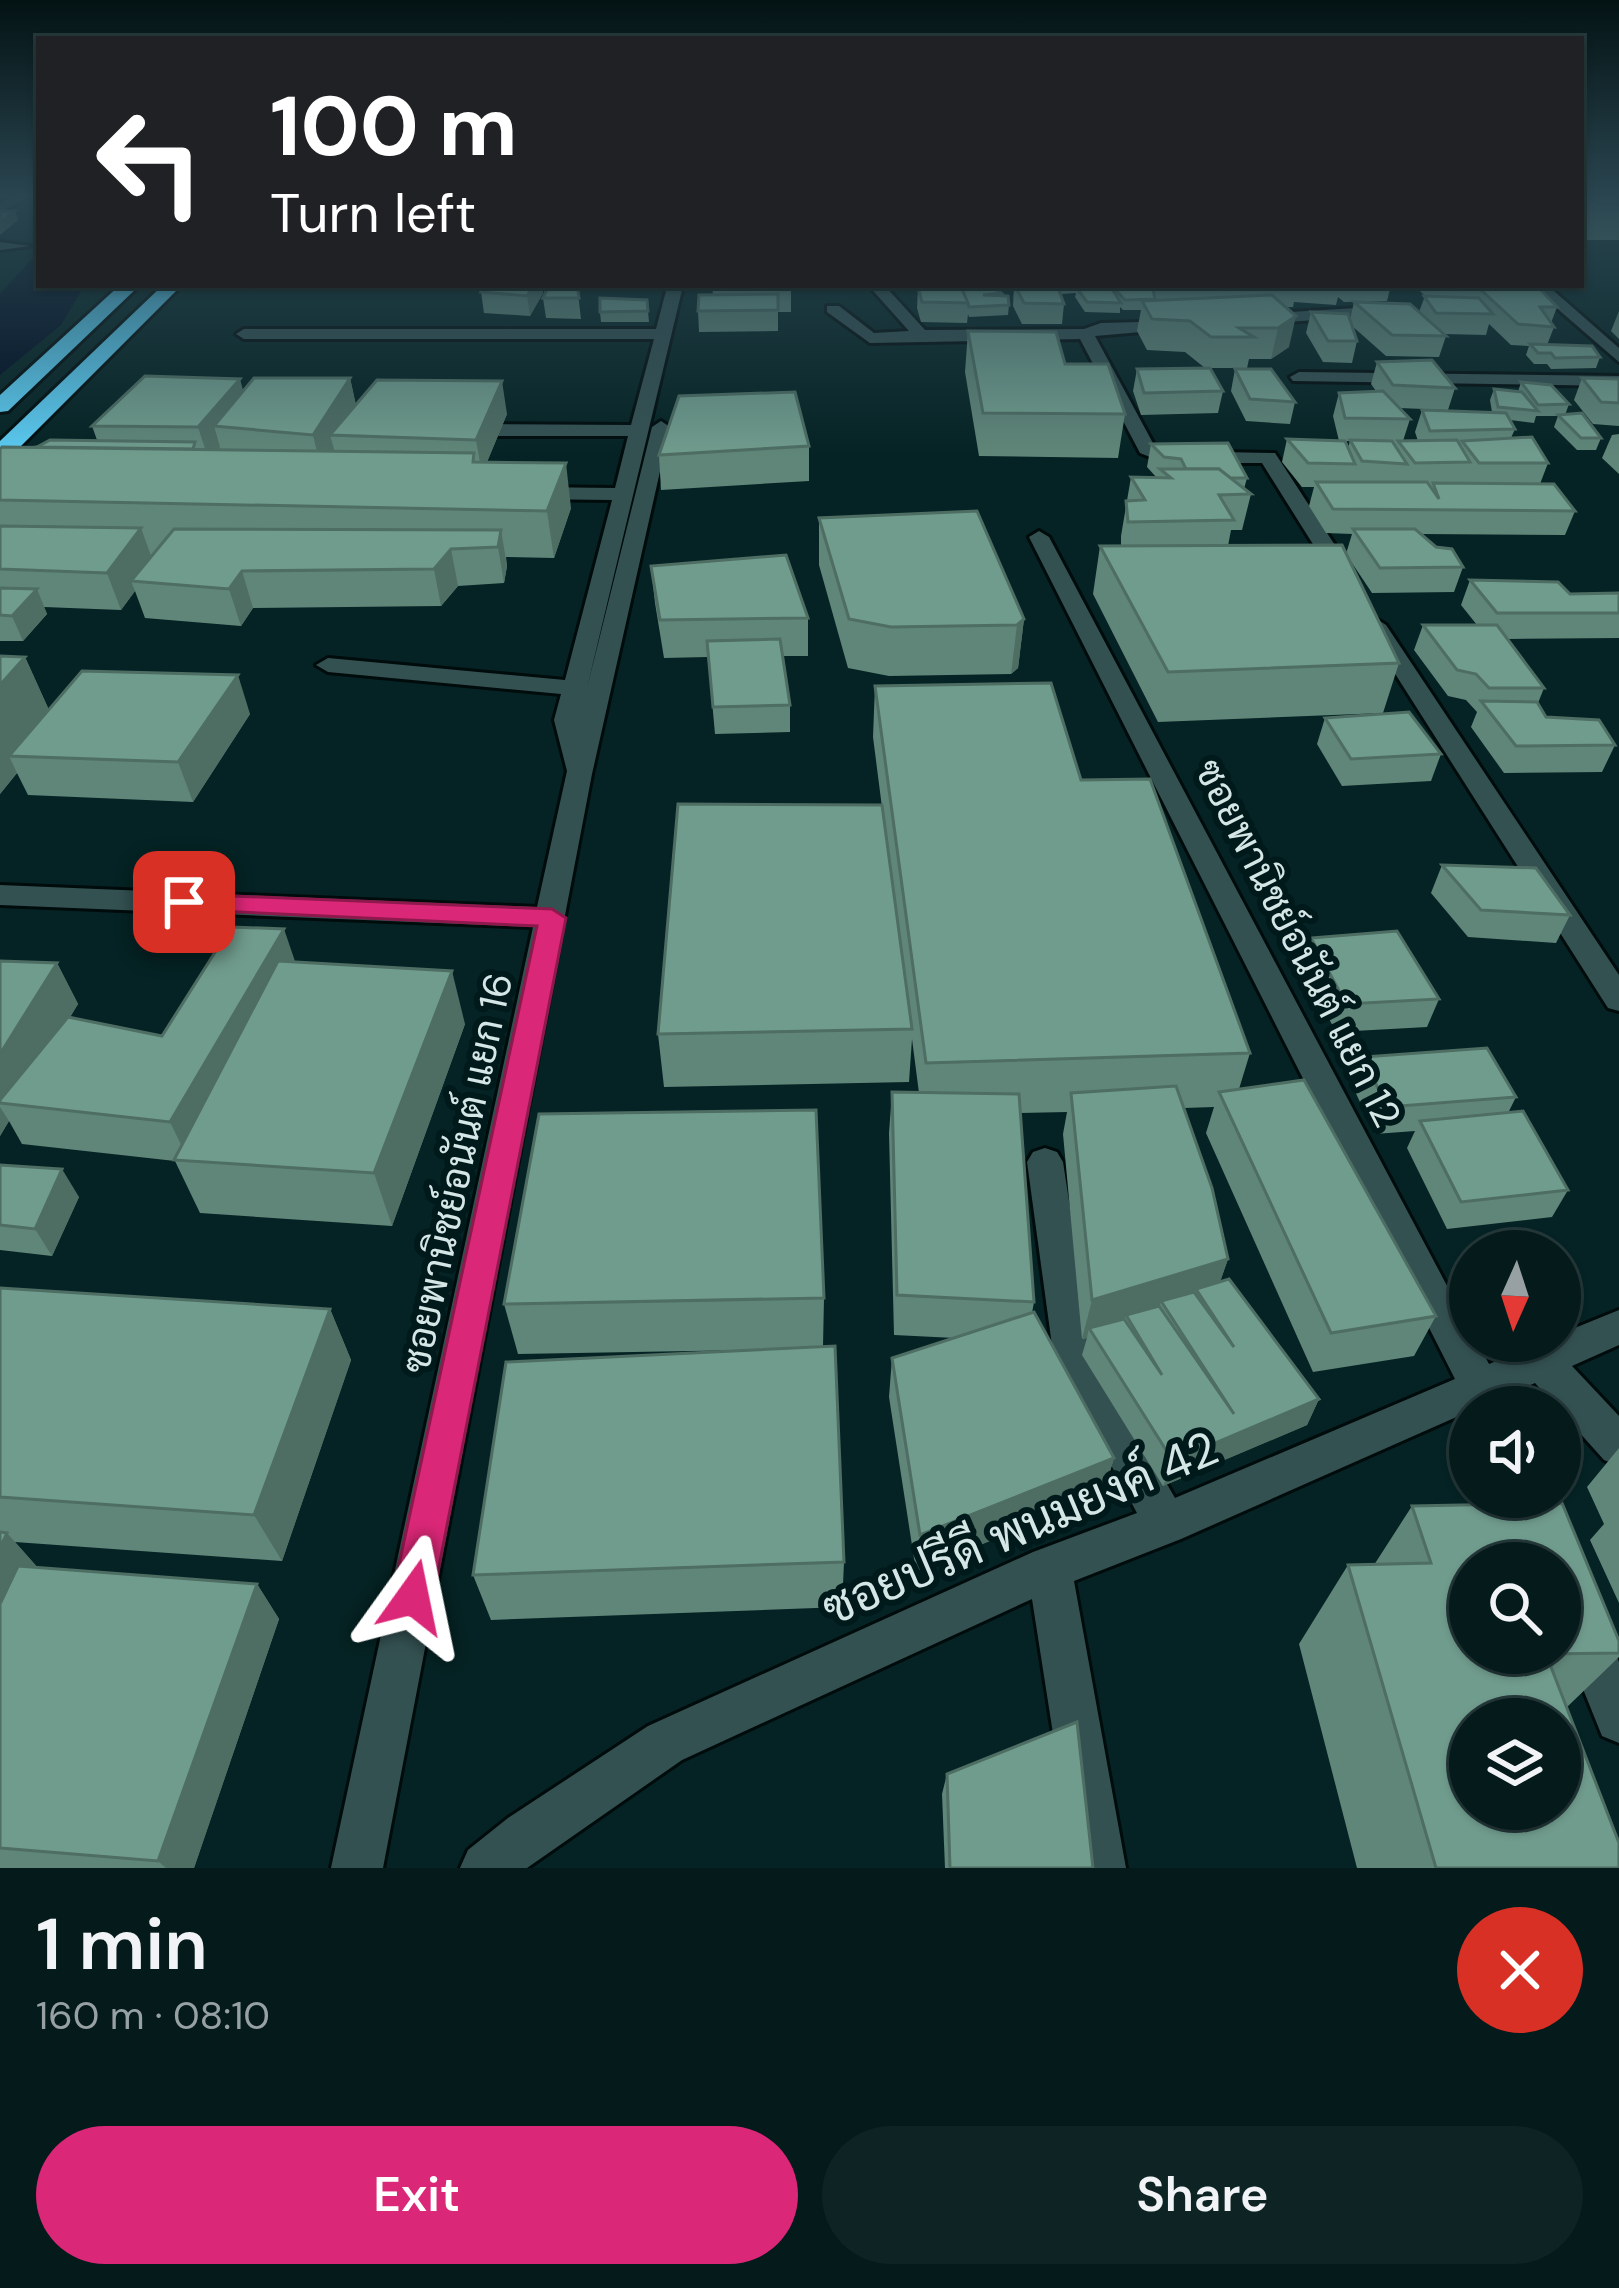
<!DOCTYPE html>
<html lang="en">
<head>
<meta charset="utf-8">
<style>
  :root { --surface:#041a1b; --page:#0d2324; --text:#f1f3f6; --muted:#97a1a3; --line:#25383a; --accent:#db2777 }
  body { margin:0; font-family:"DM Sans",Sarabun,sans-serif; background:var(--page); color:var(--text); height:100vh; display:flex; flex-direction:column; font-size:45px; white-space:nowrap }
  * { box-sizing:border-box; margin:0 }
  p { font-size:39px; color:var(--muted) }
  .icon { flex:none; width:66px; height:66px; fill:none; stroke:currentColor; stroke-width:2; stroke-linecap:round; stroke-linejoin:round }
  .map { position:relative; height:1868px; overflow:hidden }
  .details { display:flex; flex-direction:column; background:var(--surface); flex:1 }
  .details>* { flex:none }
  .hud { position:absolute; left:36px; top:36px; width:1548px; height:252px; border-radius:0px; box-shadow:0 3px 9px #0004,0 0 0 3px var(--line); background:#202124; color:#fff; overflow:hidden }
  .needle { width:78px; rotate:183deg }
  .tools { position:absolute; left:1449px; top:1230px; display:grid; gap:24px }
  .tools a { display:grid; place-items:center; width:132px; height:132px; border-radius:50%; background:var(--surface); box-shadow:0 3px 9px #0004,0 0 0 3px var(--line); font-size:60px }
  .pin { position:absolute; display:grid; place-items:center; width:102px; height:102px; color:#fff; margin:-51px; border-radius:24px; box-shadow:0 6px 18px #0006 }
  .me { position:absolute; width:132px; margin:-66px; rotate:12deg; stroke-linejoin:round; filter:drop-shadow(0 0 9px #0008) }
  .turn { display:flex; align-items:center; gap:42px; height:252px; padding:0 36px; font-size:54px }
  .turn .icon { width:156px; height:156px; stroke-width:2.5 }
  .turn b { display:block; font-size:84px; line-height:102px }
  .round { display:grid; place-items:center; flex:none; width:126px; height:126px; border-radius:63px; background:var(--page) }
  .overview { display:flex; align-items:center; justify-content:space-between; height:204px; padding:0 36px }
  h1 { font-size:72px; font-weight:600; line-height:90px }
  .cta { display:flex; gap:24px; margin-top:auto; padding:24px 36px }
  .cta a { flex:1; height:138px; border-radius:72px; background:var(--accent); color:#fff; font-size:48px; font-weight:600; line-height:138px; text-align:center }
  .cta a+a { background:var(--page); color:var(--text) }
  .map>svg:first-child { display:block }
  .water { fill:#000e23 }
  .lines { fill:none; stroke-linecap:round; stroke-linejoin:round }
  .minor-casing { stroke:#000b0c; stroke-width:6 }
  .highway-casing { stroke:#000b0c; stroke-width:6 }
  .minor { fill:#345152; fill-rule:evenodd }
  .highway { fill:#5bcbf2; fill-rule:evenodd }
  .wall { fill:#608679 }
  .shaded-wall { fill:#4e6d63 }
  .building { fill:#709c8d; stroke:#4e6d63; stroke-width:3; fill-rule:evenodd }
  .route { fill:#db2777; stroke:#8e194d; stroke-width:3 }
  .labels { text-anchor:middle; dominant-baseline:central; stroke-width:12; stroke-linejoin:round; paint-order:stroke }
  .street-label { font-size:39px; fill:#d5e6e6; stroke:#00191a }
  .near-street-label { font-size:48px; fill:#d5e6e6; stroke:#00191a }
</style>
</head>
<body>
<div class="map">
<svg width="1619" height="1868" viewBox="0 0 1619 1868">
  <rect width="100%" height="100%" fill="#052324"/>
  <path class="water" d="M39,251v34h46l-24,40 -61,50v-81z"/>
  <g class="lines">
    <defs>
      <g id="minor">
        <path d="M18,194h17l-35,18v-9z"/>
        <path d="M0,242l30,4 -30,4z"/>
        <path d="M661,285h17l4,5 -95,398 65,-261 9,-6 9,6 -78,347 -209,1094h-52l202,-941 -533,-22v-20l537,22 30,-136 -13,-51 7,-26 -233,-22 -12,-7 12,-7 237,22 47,-180 -83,-1 -10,-6 10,-6 86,1 13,-52h-166l-9,-6 9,-6 169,1 23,-86h-410l-8,-5 8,-5h412l10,-38z"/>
        <path d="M868,285h16l41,45 159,-1 17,-6 80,-2 2,3 -8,5 -80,7 59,109 14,6 107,2 82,126 -11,7 -8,-2 -76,-121h-97l-25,-10 -60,-114 -210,4 -43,-31v-6h12l35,27 35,-2z"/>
        <path d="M1530,285h17l72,63v14z"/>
        <path d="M1390,306l6,2v6l-137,10 -8,-5 8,-5z"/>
        <path d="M1299,372l320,4v10l-326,-5 -3,-4z"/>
        <path d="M1039,531l10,6 421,792v12h7l12,23 55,-23h16v-7l59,-24v35l-47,21 47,50v50l-15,-6 -69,-77 -30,13 4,11h-39v4l-289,128 -107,42 52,287h-52l-42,-269 -350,161 -155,108h-67l8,-18 40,-32 140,-92 385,-174 104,-39 -83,-153 -27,-198 6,-10 12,-4 12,4 6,10 30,194 82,142 280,-119 -426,-842z"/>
        <path d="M1375,618l11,7 233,350v36l-11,-3 -244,-383z"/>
        <path d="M1560,1555l16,6 43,101v81l-17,-7 -42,-104v-69h-17z"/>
      </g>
      <g id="highway">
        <path d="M120,285h20l-132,126 -8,1v-17z"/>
        <path d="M163,285h19l-174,174 -8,2v-20z"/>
      </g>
    </defs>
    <use href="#minor" class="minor-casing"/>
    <use href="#highway" class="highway-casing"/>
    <use href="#minor" class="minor"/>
    <use href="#highway" class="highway"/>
  </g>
  <g class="wall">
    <path d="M1581,194h38v46h-33l-5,-5z"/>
    <path d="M485,285h57l1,8 -13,23 -46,-3 -3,-21z"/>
    <path d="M577,285l4,34 -35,-1 -3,-20z"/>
    <path d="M712,285h79v27h-13v19l-79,1 -1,-21 15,-16z"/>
    <path d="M953,285h38l10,8v2l8,10 -1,10 -39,2 -1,-3 -1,9 -46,-1 -4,-14 1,-21h35z"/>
    <path d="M1014,285h76v2l62,-2v3l1,-3h238l-4,16 -43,1 -6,-5 -2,8 -42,-3 -1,5h-7l3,40 -18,12h-22l-2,9h-42l-20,-16 -38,-2 -10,-19 4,-21h-18l-3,-3v6l-35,-1 -10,-15 1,-4 -15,1 3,10 -2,20h-40l-9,-18z"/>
    <path d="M1414,285h104l-1,4 40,18 -6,16 3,4 -7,18 53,12 -4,11 -45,1 -4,-5h-13l-8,-9 3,-9 -18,-1 -22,-21 -3,11 -42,-1 2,2 -7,21 -53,-1 -35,-31 6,16 -5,22 -29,-1 -17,-29 5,-21 39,8 4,-18 65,10 6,-16z"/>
    <path d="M647,300l2,22h-48l-1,-10z"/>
    <path d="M1619,311v28l-8,-8z"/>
    <path d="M968,331l97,33 60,50 -7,44 -139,-2 -14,-84z"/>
    <path d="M1377,362l78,26 -7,22 -49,-2 11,11 -7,22h15l-3,-9 7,-22 70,2 -2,-12 4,-11 24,3 3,-10 48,22 -4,11 36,23 -5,12h-19l-23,-23 4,-11h-22l-2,7 -24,-3 5,9 -4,9 37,25 -8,21 35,27 -10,24 -144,-1 42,33 -9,25 -82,1 -26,-39 6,-20 -26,-1 -17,-27 5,-19h-12l-20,-25 5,-23 61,9 2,-7h-11l-6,-25 6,-23 37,-2 -5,-7z"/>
    <path d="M1137,369l86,22 -5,22 -77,2 -8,-24z"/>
    <path d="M1235,369l60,33 -5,22 -44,-3 -15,-30z"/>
    <path d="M350,378l6,27 151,9 -20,48 84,46 -17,50 -48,-1 1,9 -3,17 -46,3 -17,20 -188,2 -12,18 -96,-8 -10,-27 -14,19 -77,-3 3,7 -24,27h-23v-192l97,-9 -5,-14 151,-34z"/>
    <path d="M1582,378l37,1v47l-26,-2 -19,-24z"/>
    <path d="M1619,434v40l-17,-16 10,-23z"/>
    <path d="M1151,444l96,34 -3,11 7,5 -9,36h-11l-3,16 171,117 -16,50 -225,9 -65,-128 7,-48h21v-10l10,-59 26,1 -10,-11z"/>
    <path d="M809,446v35l-148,9 -2,-35z"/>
    <path d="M819,518l205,101 -6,49 -7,6 -122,2 -41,-8 -29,-103z"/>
    <path d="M651,566l157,52v38h-26l8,49v27l-75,2 -7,-77 -44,1 -9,-55z"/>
    <path d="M1470,580l100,14 49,-1v45l-112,1 37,49 -6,15 8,14 69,28 -13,27 -98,1 -33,-46 6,-15 -11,-12 -18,-4 -34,-46 9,-25h54l-16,-20z"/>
    <path d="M0,656l25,1 24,53 201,4 -57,88 -165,-7 -11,-22 -17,21z"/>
    <path d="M875,686l206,94 169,273 -11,36 197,227 -22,40 -101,16 -107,-239 8,-26 -30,1 44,151 -8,23 99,117 -12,26 -144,61 -81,-131 5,-17 -5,1 -19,-205 4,-22 -47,1 14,189 -2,11 82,145 -11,37 -187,76 -27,-174 3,-39 63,-20 -61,-3 -5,-202 3,-41 27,1 -7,-54 -3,43 -245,5 -6,-53 226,-211 -11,-86z"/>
    <path d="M1325,718l116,36 -10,27 -89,5 -25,-42z"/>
    <path d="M1442,865l128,50 -14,28 -88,-6 -37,-44z"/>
    <path d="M1311,938l128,61 -12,28 -91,5 -35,-66z"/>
    <path d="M0,961l57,2 21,41 -8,13 92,19 133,-74 170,62 -73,202 -192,-13 -25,-52 -153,-17 -13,-23 -9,15z"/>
    <path d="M1363,1057l153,40 -8,16 60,77 -16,27 -105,12 -40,-81 8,-17 -40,3 -23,-49z"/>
    <path d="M0,1165l79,32 -27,59 -52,-6z"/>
    <path d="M0,1288l330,21 21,51 -69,201 -267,-19 23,26 219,16 22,35 -85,249h-194z"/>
    <path d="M824,1298l-1,48 21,216 -2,45 -351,13 -18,-45 275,-225 -230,4 -14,-50z"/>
    <path d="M1619,1448v155l-29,-63 14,-16 -17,-37z"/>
    <path d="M1412,1506l207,135v16l-52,50 52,161h-262l-58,-224 49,-79h26z"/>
    <path d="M947,1774l146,94h-148l-3,-74z"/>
  </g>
  <g class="shaded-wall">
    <path d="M15,211l3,9 -18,15v-12z"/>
    <path d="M534,285h8l1,8 -13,23 -3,-20z"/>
    <path d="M1296,316l-7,31 -18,12 7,-31z"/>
    <path d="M350,378l7,33 -27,24 4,14 -13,20 -8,-34z"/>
    <path d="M240,379l9,33 -35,14 6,21 -11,14 -11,-34z"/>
    <path d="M502,381l5,33 -25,60 -6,-34z"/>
    <path d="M566,463l5,45 -17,50 -7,-47z"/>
    <path d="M141,528l13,36 -23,17 4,10 -14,19 -14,-37z"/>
    <path d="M501,530l6,36 -3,17 -6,-36z"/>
    <path d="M451,549l7,37 -17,20 -7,-37z"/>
    <path d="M242,571l11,37 -12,18 -12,-37z"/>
    <path d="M37,589l10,25 -24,27 -11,-25z"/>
    <path d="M1024,619l-6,49 -7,6 6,-49z"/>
    <path d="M25,657l31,69 -47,30 8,17 -17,21v-109z"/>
    <path d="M238,675l12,39 -57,88 -15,-40z"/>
    <path d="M284,929l14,41 -108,193 -20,-41z"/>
    <path d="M57,963l21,41 -60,101 -18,-2v-49z"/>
    <path d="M452,971l13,53 -73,202 -18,-53z"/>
    <path d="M0,1107l9,14 -9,15z"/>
    <path d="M62,1169l17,28 -27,59 -17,-27z"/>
    <path d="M1228,1259l-14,40 -18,-10 -6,17 -29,-5 -4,15 -31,-1 -4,12 -33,1 -2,10 -5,1 10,-39z"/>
    <path d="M330,1309l21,51 -69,201 -28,-46z"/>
    <path d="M1319,1399l-12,26 -144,61 10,-25z"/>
    <path d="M1114,1458l-11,37 -187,76 4,-36z"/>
    <path d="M7,1533l31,35 -38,92v-112z"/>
    <path d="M257,1584l22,35 -85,249h-28l-8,-7z"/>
  </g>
  <g class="building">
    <path d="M1586,194h33v10h-20z"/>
    <path d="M0,211h15l-15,12z"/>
    <path d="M485,285h49l-7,11 -46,-4z"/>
    <path d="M549,285h28l2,13h-36z"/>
    <path d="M954,285h37l10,8 -18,2 25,1 1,9 -40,2 -8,-20h-6z"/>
    <path d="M1057,285l7,19 -40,-1 -9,-17z"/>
    <path d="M1111,285h41l3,14 -30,1z"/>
    <path d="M1168,285h42l3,3h-42z"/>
    <path d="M1218,285h35l4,3z"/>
    <path d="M1110,286l11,17 -34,-1 -11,-15z"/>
    <path d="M918,287h43l7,16 -46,-1z"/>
    <path d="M1480,289h60l17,18h-17l14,20 -36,-3z"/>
    <path d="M778,294v16l-80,1 1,-16z"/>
    <path d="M1272,295l24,21 -18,12h-39l15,9h-43l-21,-16 -38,-2 -10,-18z"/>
    <path d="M1424,296l55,2 14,16 -57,-1z"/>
    <path d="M600,298l47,2 1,11 -48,1z"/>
    <path d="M1354,302l56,2 36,32 -54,-1z"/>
    <path d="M1311,312l37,2 9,27h-29z"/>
    <path d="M968,331l88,1 9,32h43l17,50 -142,-1z"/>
    <path d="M1530,344l62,2 8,11 -45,1 -4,-5h-13z"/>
    <path d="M1432,360l23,28 -62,-3 -16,-23z"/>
    <path d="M1210,368l13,23 -79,2 -7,-24z"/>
    <path d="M1235,369h36l24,33 -45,-3z"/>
    <path d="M145,376l95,3 -42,48 -106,-1z"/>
    <path d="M254,378h96l-37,57 -99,-9z"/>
    <path d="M1582,378l37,1v24l-18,-1z"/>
    <path d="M377,380l125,1 -26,59 -146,-5z"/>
    <path d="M1521,382l30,3 18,19 -31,1z"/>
    <path d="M1494,389l28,3 16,19 -40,-4z"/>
    <path d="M1383,391l27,28 -65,-1 -6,-25z"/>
    <path d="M795,392l14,54 -150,9 20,-59z"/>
    <path d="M1422,410l84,3 9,16 -85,2z"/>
    <path d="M1582,413l19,25h-20l-23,-23z"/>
    <path d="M1532,437l16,26h-69l-17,-22z"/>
    <path d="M1287,439l58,2 10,23 -47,-1z"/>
    <path d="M50,440l145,2 -2,7 -156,-2z"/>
    <path d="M1350,440l42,1 15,23 -45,-3z"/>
    <path d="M1457,440l13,22 -55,1 -17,-22z"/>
    <path d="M1228,443l19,35h-17l-11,-9h-33l-5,-10 -17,-2 -13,-13z"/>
    <path d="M2,447l472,6 -1,9 93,1 -19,48 -547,-11v-51z"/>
    <path d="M1160,469h59l32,25 -32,1 15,25 -106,2 -2,-21 19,-1 -14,-23 40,1z"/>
    <path d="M1316,482h111l12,17 -6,-16 121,1 21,27 -242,-2z"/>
    <path d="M977,511l47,108 -7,6 -126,2 -42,-8 -30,-101z"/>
    <path d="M0,526l141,2 -34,45 -107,-4z"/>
    <path d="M174,529l327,1 -3,17 -47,2 -17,20 -192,2 -13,18 -98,-8z"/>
    <path d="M1353,529h62l21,18 16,2 11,18 -83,1z"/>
    <path d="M1342,545l57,118 -231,9 -68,-126z"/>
    <path d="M786,555l22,63 -148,2 -9,-54z"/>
    <path d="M1470,580l88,2 12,12 49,-1v20h-122z"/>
    <path d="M0,588l37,1 -25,27 -12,-1z"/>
    <path d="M1423,625h74l47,63h-55l-13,-14 -19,-4z"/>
    <path d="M780,639l10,66 -77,2 -6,-66z"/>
    <path d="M0,656l25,1 -25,28z"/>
    <path d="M82,671l156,4 -60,87 -169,-6z"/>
    <path d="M1051,683l30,97 69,-1 100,274 -324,10 -51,-377z"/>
    <path d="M1481,701l56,1 9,15 53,3 16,25 -99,1z"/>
    <path d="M1409,712l32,42 -90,5 -26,-41z"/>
    <path d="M678,804l204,1 30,224 -254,5z"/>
    <path d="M1442,865l94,3 34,47 -89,-5z"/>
    <path d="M231,927l53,2 -114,193 -170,-19v-3l68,-83 94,19z"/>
    <path d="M1397,931l42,68 -93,5 -35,-66z"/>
    <path d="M0,961l57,2 -57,91z"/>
    <path d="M278,961l174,10 -78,202 -200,-13z"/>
    <path d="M1487,1048l29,49 -129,10 -24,-50z"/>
    <path d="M1304,1080l132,236 -105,17 -112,-241z"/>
    <path d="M1176,1086l36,102 16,71 -136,41 -21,-207z"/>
    <path d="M892,1092l127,2 15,208 -137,-7z"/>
    <path d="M816,1110l8,188 -320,6 35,-190z"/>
    <path d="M1523,1111l45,79 -107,12 -41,-81z"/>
    <path d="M0,1165l62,4 -27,60 -35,-4z"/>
    <path d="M1229,1279l90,120 -146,62 -84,-133 35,-9 38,56 -36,-60 33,-9 75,108 -73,-113 33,-9 40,55 -38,-58z"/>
    <path d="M0,1288l330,21 -76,206 -254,-18z"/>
    <path d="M1034,1312l80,146 -194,77 -28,-177z"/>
    <path d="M835,1346l9,216 -371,13 33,-213z"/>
    <path d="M1562,1503l57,138v12l-73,1 73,189v25h-183l-88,-303 83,-2 -19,-57zM1470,1563h90v90h-90zM1470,1719h90v90h-90z"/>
    <path d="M0,1532l7,1 -7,15z"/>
    <path d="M18,1566l239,18 -99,277 -158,-13v-244z"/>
    <path d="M1077,1722l16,146h-143l-3,-94z"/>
  </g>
  <linearGradient id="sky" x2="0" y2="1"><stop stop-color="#031314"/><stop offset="0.43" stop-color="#2a4550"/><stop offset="1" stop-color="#2a4550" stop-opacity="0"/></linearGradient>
  <rect width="1619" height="456" fill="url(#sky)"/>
  <path class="route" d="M184,894l368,15 14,9 -133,679 -6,14 -14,6 -15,-6 -6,-14 145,-671 -362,-17 -4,-7 4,-6z"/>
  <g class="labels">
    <g class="street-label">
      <text transform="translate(1298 943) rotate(63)">ซอยพานิชย์อนันต์ แยก 12</text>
      <text transform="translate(457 1173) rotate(-78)">ซอยพานิชย์อนันต์ แยก 16</text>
    </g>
    <g class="near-street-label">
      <text transform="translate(1020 1528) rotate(-23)">ซอยปรีดี พนมยงค์ 42</text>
    </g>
  </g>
</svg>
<div class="tools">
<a><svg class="needle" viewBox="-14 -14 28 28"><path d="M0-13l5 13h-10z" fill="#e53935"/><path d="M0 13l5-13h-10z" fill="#97a1a3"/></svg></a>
<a><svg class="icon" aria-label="sound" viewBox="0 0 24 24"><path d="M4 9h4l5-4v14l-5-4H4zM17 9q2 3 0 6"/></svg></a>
<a><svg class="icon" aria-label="search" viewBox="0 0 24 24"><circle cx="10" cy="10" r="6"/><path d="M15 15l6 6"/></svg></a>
<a><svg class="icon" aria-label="layers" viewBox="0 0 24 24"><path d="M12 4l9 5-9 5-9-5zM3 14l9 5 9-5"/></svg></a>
</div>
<div class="pin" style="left:184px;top:902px;background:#d93025"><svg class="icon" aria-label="arrive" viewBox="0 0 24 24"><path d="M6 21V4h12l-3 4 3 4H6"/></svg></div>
<svg class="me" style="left:413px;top:1597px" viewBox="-20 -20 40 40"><path d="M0-17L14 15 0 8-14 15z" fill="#db2777" stroke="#fff" stroke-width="4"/></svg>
<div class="hud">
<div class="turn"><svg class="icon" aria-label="left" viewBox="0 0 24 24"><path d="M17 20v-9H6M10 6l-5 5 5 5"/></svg><div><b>100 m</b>Turn left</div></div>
</div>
</div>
<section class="details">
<div class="overview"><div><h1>1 min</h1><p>160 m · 08:10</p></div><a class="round" style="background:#d93025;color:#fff"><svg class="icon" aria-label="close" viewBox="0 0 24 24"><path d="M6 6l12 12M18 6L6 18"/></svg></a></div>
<div class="cta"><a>Exit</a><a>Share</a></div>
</section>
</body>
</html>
